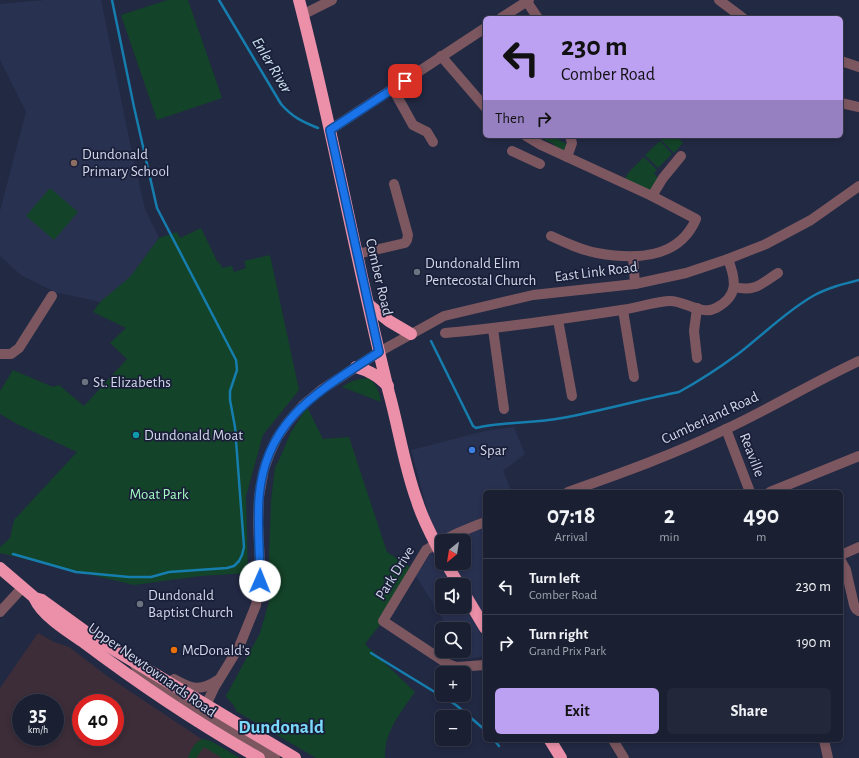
<!DOCTYPE html>
<html lang="en">
<head>
<meta charset="utf-8">
<style>
  :root { --surface:#1a1f32; --page:#23273a; --text:#f1f3f6; --muted:#9fa2ac; --line:#383d4d; --accent:#bca0f2 }
  body { margin:0; font-family:"Alegreya Sans",sans-serif; background:var(--page); color:var(--text); height:100vh; display:flex; flex-direction:column; font-size:15px; white-space:nowrap }
  * { box-sizing:border-box; margin:0 }
  p { font-size:13px; color:var(--muted) }
  .icon { flex:none; width:22px; height:22px; fill:none; stroke:currentColor; stroke-width:2; stroke-linecap:round; stroke-linejoin:round }
  .map { position:relative; flex:1; overflow:hidden }
  .side { position:absolute; left:483px; top:490px; width:360px; height:252px; display:flex; flex-direction:column; background:var(--surface); border-radius:6px; box-shadow:0 2px 6px #0003,0 0 0 1px var(--line) }
  .side>* { flex:none }
  .top-card { position:absolute; left:483px; top:16px; width:360px; height:122px; border-radius:6px; box-shadow:0 2px 6px #0003,0 0 0 1px var(--line); background:#bca0f2; color:#111; overflow:hidden }
  .needle { width:26px; rotate:210deg }
  .buttons { position:absolute; left:435px; top:534px; display:grid; gap:8px }
  .buttons a { display:grid; place-items:center; width:36px; height:36px; border-radius:6px; background:var(--surface); box-shadow:0 2px 6px #0003,0 0 0 1px var(--line); font-size:20px }
  .speed { position:absolute; left:12px; top:694px; display:flex; gap:8px; font-size:20px; font-weight:700; text-align:center }
  .speed>* { display:grid; place-content:center; width:52px; height:52px; border-radius:50%; background:var(--surface); box-shadow:0 2px 6px #0003,0 0 0 1px var(--line); line-height:1 }
  .speed small { font-size:10px; font-weight:400 }
  .speed .limit { border:6px solid #d22; background:#fff; color:#111 }
  .pin { position:absolute; display:grid; place-items:center; width:34px; height:34px; color:#fff; margin:-17px; border-radius:8px; box-shadow:0 2px 6px #0006 }
  .me { position:absolute; width:44px; margin:-22px; rotate:1deg; stroke-linejoin:round; filter:drop-shadow(0 0 3px #0008) }
  .turn { display:flex; align-items:center; gap:14px; height:84px; padding:0 12px; font-size:18px }
  .turn .icon { width:52px; height:52px; stroke-width:2.5 }
  .turn b { display:block; font-size:28px; line-height:34px }
  .then { display:flex; align-items:center; height:38px; padding:0 12px; background:#0003; gap:8px; font-size:15px }
  .eta { display:flex; justify-content:space-evenly; align-items:center; height:68px; text-align:center }
  .eta b { font-size:24px; font-weight:700; line-height:28px }
  .cta { display:flex; gap:8px; margin-top:auto; padding:8px 12px }
  .cta a { flex:1; height:46px; border-radius:6px; background:var(--accent); color:#111; font-size:16px; font-weight:700; line-height:46px; text-align:center }
  .cta a+a { background:var(--page); color:var(--text) }
  ul { padding:0; list-style:none }
  li { display:flex; align-items:center; gap:12px; height:56px; padding:0 12px; border-top:1px solid var(--line) }
  li div { flex:1 }
  li b { display:block; font-size:15px }
  li em { font-style:normal }
  .map>svg:first-child { display:block }
  .built { fill:#293151 }
  .medical { fill:#3c2d38; fill-rule:evenodd }
  .green { fill:#134328 }
  .lines { fill:none; stroke-linecap:round; stroke-linejoin:round }
  .stream { stroke:#167eae; stroke-width:2.5 }
  .minor { stroke:#7c5760; stroke-width:10 }
  .highway { stroke:#ec90a9; stroke-width:12 }
  .route-casing { stroke:#114b97; stroke-width:10 }
  .route { stroke:#1a73e8; stroke-width:7 }
  .education-dot { fill:#8d6e63; stroke:#191f38; stroke-width:1.5 }
  .worship-dot { fill:#6b7280; stroke:#191f38; stroke-width:1.5 }
  .culture-dot { fill:#0f9aa8; stroke:#191f38; stroke-width:1.5 }
  .shop-dot { fill:#3f7fe0; stroke:#191f38; stroke-width:1.5 }
  .food-dot { fill:#e8710a; stroke:#191f38; stroke-width:1.5 }
  .labels { text-anchor:middle; dominant-baseline:central; stroke-width:3.5; stroke-linejoin:round; paint-order:stroke }
  .poi-label { font-size:15px; fill:#d1d6e8; stroke:#191f38; text-anchor:start }
  .street-label { font-size:15px; fill:#d1d6e8; stroke:#191f38 }
  .park-label { font-size:15px; fill:#a4fbc1; stroke:#191f38 }
  .water-label { font-size:16px; font-style:italic; fill:#cee3f1; stroke:#191f38 }
  .district-label { font-size:19px; font-weight:bold; fill:#7ad8f8; stroke:#191f38 }
</style>
</head>
<body>
<div class="map">
<svg width="859" height="758" viewBox="0 0 859 758">
  <rect width="100%" height="100%" fill="#222943"/>
  <g class="built">
    <path d="M45,0h56l29,143 15,66 14,29 -29,39 -30,25 -45,-10 -34,-17 -21,-19v-45l26,-99 -26,-52v-56z"/>
    <path d="M514,427l11,27 -22,17 9,21h-27v24l-8,3 8,14v86l-32,-56h11v-22h-22l-10,-13 -21,-78 74,-19z"/>
    <path d="M432,551l20,34h-10v22h22v-2l21,35v16l-17,3 -5,-8h1v-22h-15l-33,-53z"/>
  </g>
  <path class="medical" d="M38,633l16,9 15,5 38,29 108,72 17,10h-232v-70zM21,703h34v34h-34zM81,703h34v34h-34z"/>
  <g class="green">
    <path d="M167,0h21l34,98 -65,22 -36,-105z"/>
    <path d="M537,136h14l18,9 -4,6 -11,-5v-2z"/>
    <path d="M665,136h11l7,7 -9,10 -13,-13z"/>
    <path d="M660,141l12,13 -14,14 -13,-13z"/>
    <path d="M644,157l13,13 -3,3 4,5 -9,13 -24,-12 3,-6z"/>
    <path d="M50,188l28,24 -24,28 -28,-24z"/>
    <path d="M201,228l17,35h2l2,5 10,-2 2,6 12,-4 -2,-7 26,-6 29,135 -36,45 -17,61 2,77 -48,3 -66,9 -134,-32v-6l10,-9 4,-18 63,-68 -60,-28 -17,-10v-23l13,-21 40,17 6,-2 25,21 43,-47 -17,-16 16,-15 -33,-16 7,-10 30,-25 29,-39 18,-6 3,6z"/>
    <path d="M368,378c9,6 11,13 13,24l-39,-15c8,-6 15,-8 26,-9z"/>
    <path d="M307,407l16,32 26,-2 38,115 26,17 -30,52 -18,23 50,48c-14,20 -31,40 -30,66h-69l-80,-47c-1,-7 -7,-9 -10,-15l34,-63 10,-35 1,-17 -2,-25 2,-55 4,-34 4,-7 12,-28z"/>
    <path d="M203,739l8,2 29,17h-18l-18,-11 -8,11h-8c3,-8 6,-16 15,-19z"/>
  </g>
  <g class="lines">
    <g class="stream">
      <path d="M219,0l62,104c11,13 22,18 37,24"/>
      <path d="M431,341l42,85 3,2c28,-7 57,-4 86,-10 39,-7 77,-18 117,-26 20,-11 40,-24 59,-38 25,-19 47,-42 75,-58 14,-8 30,-12 46,-16"/>
      <path d="M13,554l63,18 53,5h22l18,-5 58,-4 7,-2 5,-5 3,-6 2,-8 -9,-120 -5,-27v-9l7,-21 -1,-10 -79,-152 -23,-101 -22,-107"/>
      <path d="M371,653l85,52 29,25"/>
      <path d="M494,740l5,6"/>
    </g>
    <g class="minor">
      <path d="M719,0l24,18"/>
      <path d="M527,2l11,16"/>
      <path d="M302,15l30,-15"/>
      <path d="M501,18l28,-18"/>
      <path d="M441,56l44,51"/>
      <path d="M841,61l18,6"/>
      <path d="M393,89l20,36 14,7 6,10"/>
      <path d="M841,103l18,4"/>
      <path d="M330,130l155,-102"/>
      <path d="M526,136l15,9 111,51 44,23c-17,40 -60,41 -99,34 -16,-3 -31,-10 -46,-17"/>
      <path d="M512,151l28,13"/>
      <path d="M567,157l5,-14 -2,-7"/>
      <path d="M652,196l11,-18 18,-22"/>
      <path d="M357,254l48,-11 2,-3 1,-5 -14,-51"/>
      <path d="M633,257l2,27"/>
      <path d="M734,287c21,5 27,-3 44,-14"/>
      <path d="M697,308l-3,23 3,27"/>
      <path d="M623,310l11,67"/>
      <path d="M558,320l14,76"/>
      <path d="M493,329l11,80"/>
      <path d="M445,333c59,-5 117,-14 176,-23 16,-2 32,-8 48,-9 15,-1 32,15 47,7 23,-12 20,-28 12,-49"/>
      <path d="M0,354h11l8,-6 33,-52"/>
      <path d="M726,429l24,63"/>
      <path d="M568,492c54,-19 107,-38 158,-63 45,-21 88,-47 133,-68"/>
      <path d="M770,492l89,-36"/>
      <path d="M485,522c-20,8 -41,16 -59,28l-43,71 65,43 8,3 29,-2"/>
      <path d="M841,555l18,-8"/>
      <path d="M841,561l5,9 8,35 2,4 3,2"/>
      <path d="M0,612l22,-24"/>
      <path d="M133,661l6,11 57,37 4,7"/>
      <path d="M174,679c18,10 26,13 44,1"/>
      <path d="M205,708l4,8 8,6 58,36"/>
      <path d="M197,722l9,-17 8,-17 25,-41 17,-42 4,-24v-17l-2,-41 1,-26 5,-28 6,-16 7,-15 11,-16 15,-17 18,-15 58,-38 65,-36 89,-21 102,-11 51,-11 42,-14 38,-15 45,-24 48,-34"/>
      <path d="M613,740l11,18"/>
      <path d="M824,740l4,18"/>
    </g>
    <g class="highway">
      <path d="M299,0c34,130 57,262 90,393 10,36 15,73 28,108 6,20 16,37 25,55"/>
      <path d="M369,305l20,16 22,13"/>
      <path d="M356,367c14,4 22,9 32,19"/>
      <path d="M446,563l13,22"/>
      <path d="M0,568l35,30 7,2 51,37 202,121"/>
      <path d="M464,593l21,35"/>
      <path d="M35,599c7,16 32,32 47,42 57,43 115,82 177,117"/>
      <path d="M550,740l11,18"/>
    </g>
  </g>
  <g class="lines">
    <defs>
      <path id="route" d="M260,581c0,-28 -3,-55 -1,-83 6,-79 60,-107 120,-146l-49,-222 75,-49"/>
    </defs>
    <use href="#route" class="route-casing"/>
    <use href="#route" class="route"/>
  </g>
  <circle class="education-dot" cx="74" cy="163" r="4"/>
  <g class="worship-dot">
    <circle cx="417" cy="272" r="4"/>
    <circle cx="85" cy="382" r="4"/>
    <circle cx="140" cy="604" r="4"/>
  </g>
  <circle class="culture-dot" cx="136" cy="435" r="4"/>
  <circle class="shop-dot" cx="472" cy="450" r="4"/>
  <circle class="food-dot" cx="174" cy="650" r="4"/>
  <g class="labels">
    <g class="poi-label">
      <text x="82" y="154">Dundonald<tspan x="82" dy="17">Primary School</tspan></text>
      <text x="425" y="263">Dundonald Elim<tspan x="425" dy="17">Pentecostal Church</tspan></text>
      <text x="93" y="382">St. Elizabeths</text>
      <text x="144" y="435">Dundonald Moat</text>
      <text x="480" y="450">Spar</text>
      <text x="148" y="595">Dundonald<tspan x="148" dy="17">Baptist Church</tspan></text>
      <text x="182" y="650">McDonald's</text>
    </g>
    <g class="street-label">
      <text transform="translate(596 272) rotate(-7)">East Link Road</text>
      <text transform="translate(379 277) rotate(77)">Comber Road</text>
      <text transform="translate(710 418) rotate(-25)">Cumberland Road</text>
      <text transform="translate(752 455) rotate(69)">Reaville</text>
      <text transform="translate(395 573) rotate(-58)">Park Drive</text>
      <text transform="translate(152 670) rotate(35)">Upper Newtownards Road</text>
    </g>
    <g class="park-label">
      <text x="159" y="494">Moat Park</text>
    </g>
    <g class="water-label">
      <text transform="translate(272 65) rotate(59)">Enler River</text>
    </g>
    <g class="district-label">
      <text x="281" y="727">Dundonald</text>
    </g>
  </g>
</svg>
<div class="buttons">
<a><svg class="needle" viewBox="-14 -14 28 28"><path d="M0-13l5 13h-10z" fill="#e53935"/><path d="M0 13l5-13h-10z" fill="#9fa2ac"/></svg></a>
<a><svg class="icon" aria-label="sound" viewBox="0 0 24 24"><path d="M4 9h4l5-4v14l-5-4H4zM17 9q2 3 0 6"/></svg></a>
<a><svg class="icon" aria-label="search" viewBox="0 0 24 24"><circle cx="10" cy="10" r="6"/><path d="M15 15l6 6"/></svg></a>
<a>+</a>
<a>−</a>
</div>
<div class="speed"><div>35<small>km/h</small></div><div class="limit">40</div></div>
<div class="pin" style="left:405px;top:81px;background:#d93025"><svg class="icon" aria-label="arrive" viewBox="0 0 24 24"><path d="M6 21V4h12l-3 4 3 4H6"/></svg></div>
<svg class="me" style="left:260px;top:581px" viewBox="-20 -20 40 40"><circle r="19" fill="#fff"/><path d="M0-13L10 11 0 6-10 11z" fill="#1a73e8"/></svg>
<div class="top-card">
<div class="turn"><svg class="icon" aria-label="left" viewBox="0 0 24 24"><path d="M17 20v-9H6M10 6l-5 5 5 5"/></svg><div><b>230 m</b>Comber Road</div></div>
<div class="then">Then<svg class="icon" aria-label="right" viewBox="0 0 24 24"><path d="M7 20v-9h11M14 6l5 5-5 5"/></svg></div>
</div>
<section class="side">
<div class="eta">
<div><b>07:18</b><p>Arrival</p></div>
<div><b>2</b><p>min</p></div>
<div><b>490</b><p>m</p></div>
</div>
<ul>
<li><svg class="icon" aria-label="left" viewBox="0 0 24 24"><path d="M17 20v-9H6M10 6l-5 5 5 5"/></svg><div><b>Turn left</b><p>Comber Road</p></div><em>230 m</em></li>
<li><svg class="icon" aria-label="right" viewBox="0 0 24 24"><path d="M7 20v-9h11M14 6l5 5-5 5"/></svg><div><b>Turn right</b><p>Grand Prix Park</p></div><em>190 m</em></li>
</ul>
<div class="cta"><a>Exit</a><a>Share</a></div>
</section>
</div>
</body>
</html>
